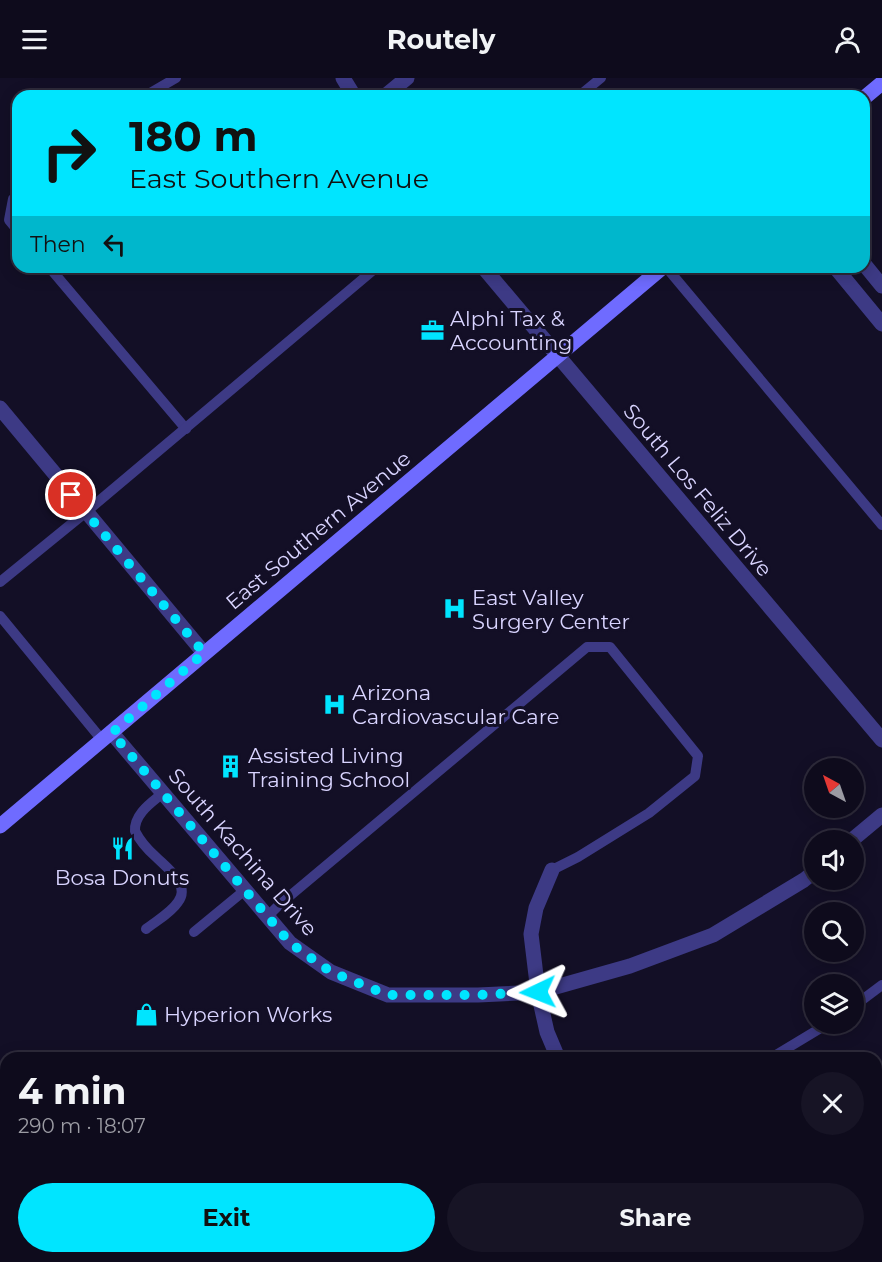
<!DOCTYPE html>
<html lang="en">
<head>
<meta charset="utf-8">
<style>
  :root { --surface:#0e0b1c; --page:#171425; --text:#f1f3f6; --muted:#9b9ba3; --line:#2e2b3b; --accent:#00e5ff }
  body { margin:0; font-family:Montserrat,sans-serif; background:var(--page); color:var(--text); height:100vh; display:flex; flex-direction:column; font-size:22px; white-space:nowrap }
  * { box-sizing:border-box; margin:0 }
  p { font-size:20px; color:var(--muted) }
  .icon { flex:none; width:33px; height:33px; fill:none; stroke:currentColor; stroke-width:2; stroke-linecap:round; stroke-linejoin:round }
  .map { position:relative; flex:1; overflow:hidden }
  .side { position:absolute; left:0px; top:974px; width:882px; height:212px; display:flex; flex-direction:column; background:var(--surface); border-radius:18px 18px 0 0; box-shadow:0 3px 15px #0003,0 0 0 2px var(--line) }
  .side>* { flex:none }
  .banner { position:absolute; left:12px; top:12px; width:858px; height:183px; border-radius:18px; box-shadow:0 3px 15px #0003,0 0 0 2px var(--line); background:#00e5ff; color:#111; overflow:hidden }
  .needle { width:39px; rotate:320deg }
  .buttons { position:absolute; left:804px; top:680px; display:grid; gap:12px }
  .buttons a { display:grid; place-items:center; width:60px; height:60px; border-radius:50%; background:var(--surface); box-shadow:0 3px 15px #0003,0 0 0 2px var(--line); font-size:30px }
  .pin { position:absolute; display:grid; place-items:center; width:51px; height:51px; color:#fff; margin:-26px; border:3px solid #fff; border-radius:50%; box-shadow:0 2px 6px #0007 }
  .me { position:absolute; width:66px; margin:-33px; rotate:268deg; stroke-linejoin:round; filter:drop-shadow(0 0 4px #0008) }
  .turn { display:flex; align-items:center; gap:21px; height:126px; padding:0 18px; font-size:27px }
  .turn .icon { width:78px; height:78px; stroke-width:2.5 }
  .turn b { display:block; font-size:42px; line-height:51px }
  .then { display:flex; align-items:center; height:57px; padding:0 18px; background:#0003; gap:12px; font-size:22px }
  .round { display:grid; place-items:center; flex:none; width:63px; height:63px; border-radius:32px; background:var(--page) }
  .overview { display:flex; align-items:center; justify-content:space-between; height:102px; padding:0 18px }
  h1 { font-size:36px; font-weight:700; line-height:45px }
  .action { display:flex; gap:12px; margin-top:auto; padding:12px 18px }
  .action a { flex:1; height:69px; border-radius:36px; background:var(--accent); color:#111; font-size:24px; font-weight:700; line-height:69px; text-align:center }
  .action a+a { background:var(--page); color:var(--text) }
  header { display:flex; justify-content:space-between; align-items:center; height:78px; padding:0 18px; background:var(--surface); font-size:27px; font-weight:700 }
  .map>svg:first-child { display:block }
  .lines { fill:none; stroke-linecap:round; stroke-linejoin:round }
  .service { stroke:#3d3a85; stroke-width:10 }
  .minor { stroke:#3d3a85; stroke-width:15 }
  .secondary { stroke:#6f6bff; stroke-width:15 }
  .route { stroke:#00e5ff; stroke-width:10; stroke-dasharray:0 18 }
  .labels { text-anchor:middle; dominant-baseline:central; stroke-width:6; stroke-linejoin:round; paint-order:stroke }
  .poi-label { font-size:21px; fill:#d9d4ff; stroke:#130f26; text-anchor:start }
  .street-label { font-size:21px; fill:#d9d4ff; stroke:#130f26 }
</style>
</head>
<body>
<header><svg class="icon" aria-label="menu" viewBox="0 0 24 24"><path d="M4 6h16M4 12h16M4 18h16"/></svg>Routely<svg class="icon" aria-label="person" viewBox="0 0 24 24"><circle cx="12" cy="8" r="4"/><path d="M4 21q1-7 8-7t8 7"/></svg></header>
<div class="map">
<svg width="882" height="1184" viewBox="0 0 882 1184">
  <rect width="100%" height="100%" fill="#130f26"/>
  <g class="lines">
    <g class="service">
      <path d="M145,18l31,-18"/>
      <path d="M579,18l22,-18"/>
      <path d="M18,117l-5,4 -4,21 9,11"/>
      <path d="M49,189l137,162"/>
      <path d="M666,189l216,258"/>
      <path d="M0,504l86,-70 291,-245"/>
      <path d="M0,538l102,124"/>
      <path d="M267,839l12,-12 308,-258h23l88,109 -3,20 -46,37 -71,44 -26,13"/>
      <path d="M146,851c10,-8 25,-16 32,-27 13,-17 -11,-34 -22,-45 -8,-7 -16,-16 -21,-26 -1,-17 16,-28 28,-38"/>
      <path d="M194,854l51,-42"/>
      <path d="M854,928l28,-21"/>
      <path d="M771,980l58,-35"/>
      <path d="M527,1179l4,5"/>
    </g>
    <g class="minor">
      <path d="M343,0l11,18"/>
      <path d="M385,18l22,-18"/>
      <path d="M864,186l18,22"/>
      <path d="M483,189l399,473"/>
      <path d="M835,189l47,57"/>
      <path d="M0,330l204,245"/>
      <path d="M112,655l178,210 41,29 57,23h90l60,-3 92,-26 83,-31 91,-55 10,-8"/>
      <path d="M852,762l30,-25"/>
      <path d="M552,792l-16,38 -5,26 7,58 9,40 11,26"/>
      <path d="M876,1090l6,-5"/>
      <path d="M714,1179l5,5"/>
      <path d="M760,1184l6,-5"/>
    </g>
    <g class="secondary">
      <path d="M864,20l18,-15"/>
      <path d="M0,748l663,-559"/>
    </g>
  </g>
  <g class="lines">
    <path class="route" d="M71,417l133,158 -92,80 178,210 41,29 57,23h90l60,-3"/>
  </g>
  <defs>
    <symbol id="office-bare" viewBox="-9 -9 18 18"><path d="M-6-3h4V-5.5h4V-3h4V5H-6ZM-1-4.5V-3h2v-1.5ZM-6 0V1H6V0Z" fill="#00e5ff" stroke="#130f26" stroke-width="2.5" paint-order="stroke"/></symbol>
    <symbol id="hospital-bare" viewBox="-9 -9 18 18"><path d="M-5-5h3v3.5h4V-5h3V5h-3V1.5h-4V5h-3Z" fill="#00e5ff" stroke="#130f26" stroke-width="2.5" paint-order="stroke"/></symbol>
    <symbol id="building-bare" viewBox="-9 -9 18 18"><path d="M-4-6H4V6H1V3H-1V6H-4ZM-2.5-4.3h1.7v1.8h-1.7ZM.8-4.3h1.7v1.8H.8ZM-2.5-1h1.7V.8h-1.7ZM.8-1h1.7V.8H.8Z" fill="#00e5ff" stroke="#130f26" stroke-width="2.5" paint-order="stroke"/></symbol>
    <symbol id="restaurant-bare" viewBox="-9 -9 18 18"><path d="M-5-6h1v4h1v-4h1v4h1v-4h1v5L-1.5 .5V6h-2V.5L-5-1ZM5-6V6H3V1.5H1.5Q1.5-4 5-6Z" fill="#00e5ff" stroke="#130f26" stroke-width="2.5" paint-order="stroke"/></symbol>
    <symbol id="shop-bare" viewBox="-9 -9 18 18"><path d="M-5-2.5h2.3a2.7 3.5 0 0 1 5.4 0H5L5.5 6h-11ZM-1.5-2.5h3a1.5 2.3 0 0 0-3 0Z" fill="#00e5ff" stroke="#130f26" stroke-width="2.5" paint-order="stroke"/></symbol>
  </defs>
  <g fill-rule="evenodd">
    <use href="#office-bare" x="416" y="236" width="33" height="33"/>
    <use href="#hospital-bare" x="438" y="514" width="33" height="33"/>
    <use href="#hospital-bare" x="318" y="610" width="33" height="33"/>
    <use href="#building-bare" x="214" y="672" width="33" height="33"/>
    <use href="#restaurant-bare" x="106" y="754" width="33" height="33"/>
    <use href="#shop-bare" x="130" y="920" width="33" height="33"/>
  </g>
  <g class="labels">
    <g class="poi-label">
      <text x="450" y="240">Alphi Tax &amp;<tspan x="450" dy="24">Accounting</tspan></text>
      <text x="472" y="519">East Valley<tspan x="472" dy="24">Surgery Center</tspan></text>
      <text x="352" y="614">Arizona<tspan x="352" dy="24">Cardiovascular Care</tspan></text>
      <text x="248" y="677">Assisted Living<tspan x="248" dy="24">Training School</tspan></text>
      <text x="122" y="799" text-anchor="middle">Bosa Donuts</text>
      <text x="164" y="936">Hyperion Works</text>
    </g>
    <g class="street-label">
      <text transform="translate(698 412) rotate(50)">South Los Feliz Drive</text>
      <text transform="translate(318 452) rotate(-40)">East Southern Avenue</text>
      <text transform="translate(243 774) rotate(49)">South Kachina Drive</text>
    </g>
  </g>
</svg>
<div class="buttons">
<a><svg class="needle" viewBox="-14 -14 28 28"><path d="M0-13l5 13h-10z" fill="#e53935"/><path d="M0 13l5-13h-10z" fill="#9b9ba3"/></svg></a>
<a><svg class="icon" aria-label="sound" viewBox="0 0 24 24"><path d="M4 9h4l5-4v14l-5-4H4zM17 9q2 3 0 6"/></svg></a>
<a><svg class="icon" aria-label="search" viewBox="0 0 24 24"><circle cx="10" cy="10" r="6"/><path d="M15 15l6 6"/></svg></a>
<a><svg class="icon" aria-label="layers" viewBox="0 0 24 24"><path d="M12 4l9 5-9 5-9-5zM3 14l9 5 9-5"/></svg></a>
</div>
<div class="pin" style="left:71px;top:417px;background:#d93025"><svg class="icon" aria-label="arrive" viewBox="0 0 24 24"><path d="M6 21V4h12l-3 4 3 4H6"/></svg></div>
<svg class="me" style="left:538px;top:914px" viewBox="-20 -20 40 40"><path d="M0-17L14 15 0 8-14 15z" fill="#00e5ff" stroke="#fff" stroke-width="4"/></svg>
<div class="banner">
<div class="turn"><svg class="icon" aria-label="right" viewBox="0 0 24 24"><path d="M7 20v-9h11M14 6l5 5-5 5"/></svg><div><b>180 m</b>East Southern Avenue</div></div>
<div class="then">Then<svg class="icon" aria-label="left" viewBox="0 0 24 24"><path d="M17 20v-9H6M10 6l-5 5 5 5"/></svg></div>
</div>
<section class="side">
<div class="overview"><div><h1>4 min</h1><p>290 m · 18:07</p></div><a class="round"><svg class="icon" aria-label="close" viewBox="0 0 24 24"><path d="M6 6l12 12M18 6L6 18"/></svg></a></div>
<div class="action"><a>Exit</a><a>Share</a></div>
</section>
</div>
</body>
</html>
